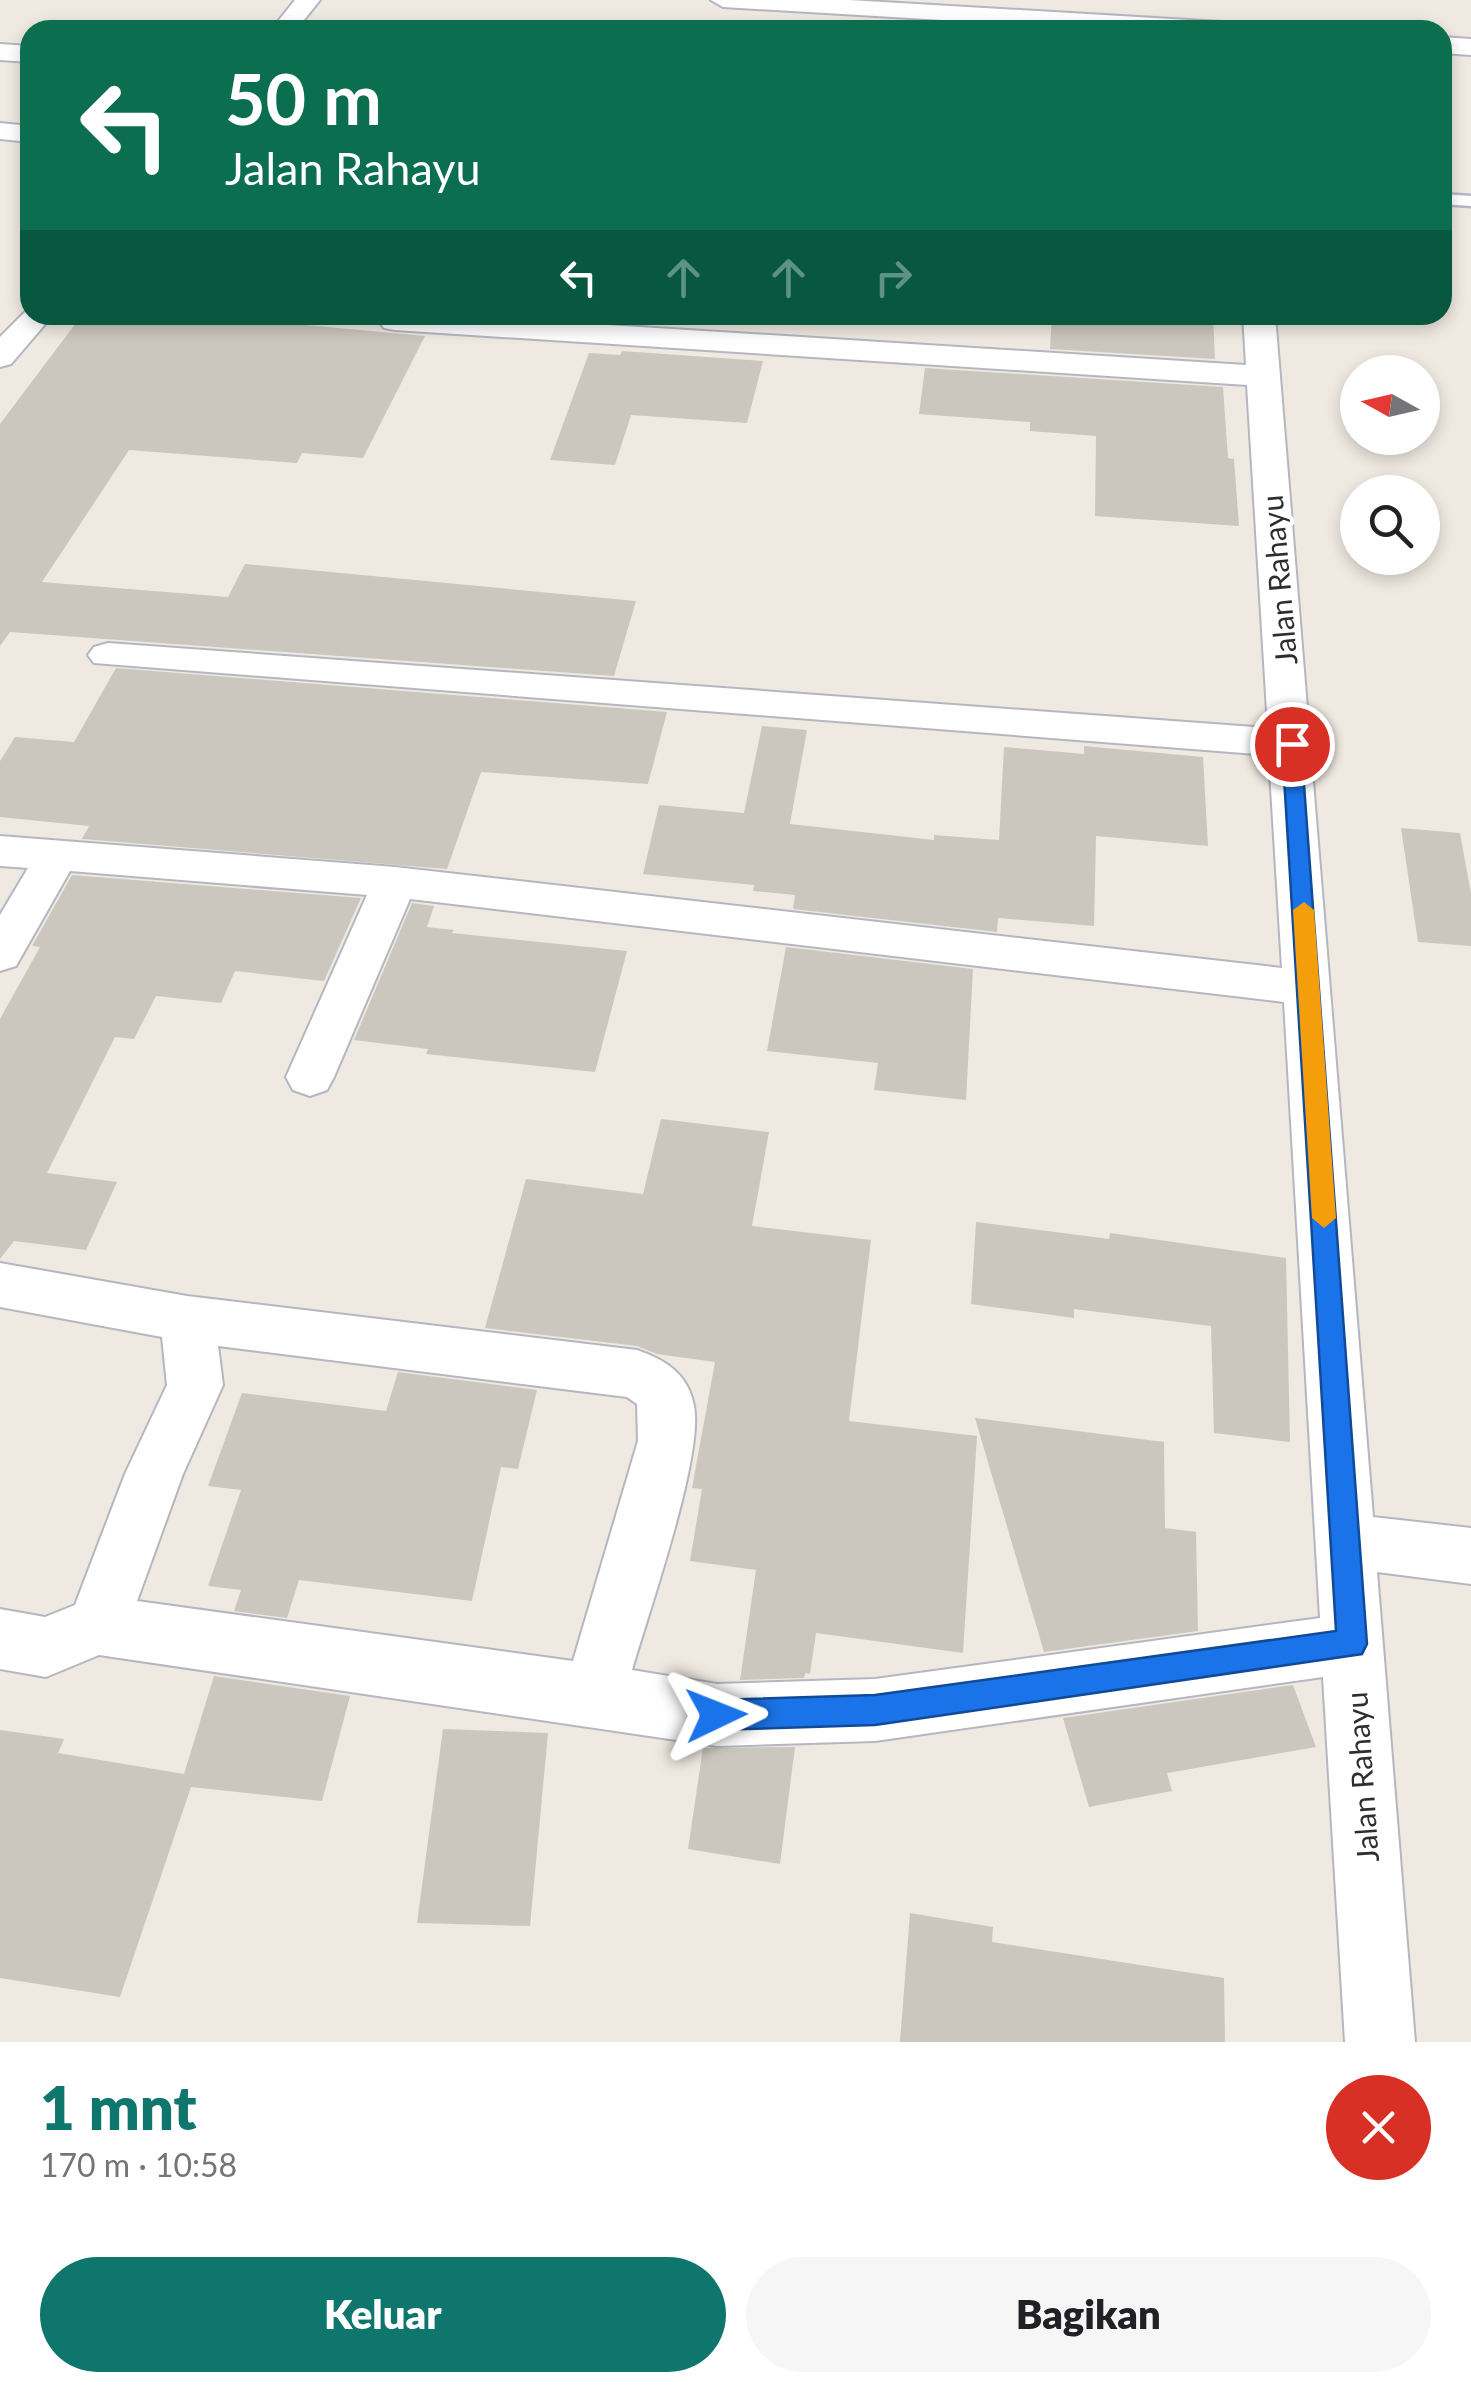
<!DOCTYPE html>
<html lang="id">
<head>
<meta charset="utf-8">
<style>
  :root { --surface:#fff; --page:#f6f6f6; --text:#202124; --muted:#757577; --accent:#0f766e }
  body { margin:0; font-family:Lato,sans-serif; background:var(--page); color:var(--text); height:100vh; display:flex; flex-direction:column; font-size:38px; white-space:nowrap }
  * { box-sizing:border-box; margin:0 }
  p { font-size:32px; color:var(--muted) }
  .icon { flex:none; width:55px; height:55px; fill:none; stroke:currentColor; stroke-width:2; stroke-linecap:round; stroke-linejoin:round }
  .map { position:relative; height:2042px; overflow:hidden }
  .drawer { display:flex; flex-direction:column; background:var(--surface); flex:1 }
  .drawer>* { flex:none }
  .hud { position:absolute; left:20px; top:20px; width:1432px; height:305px; border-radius:30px; box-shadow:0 5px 15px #0003; background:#0b6e4f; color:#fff; overflow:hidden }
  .needle { width:65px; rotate:278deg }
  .controls { position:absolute; left:1340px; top:355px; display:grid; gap:20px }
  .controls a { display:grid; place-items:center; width:100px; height:100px; border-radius:50%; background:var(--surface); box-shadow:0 5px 15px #0003; font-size:50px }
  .pin { position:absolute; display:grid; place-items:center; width:85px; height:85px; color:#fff; margin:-42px; border:5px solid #fff; border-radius:50%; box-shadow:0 2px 10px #0007 }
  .me { position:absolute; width:110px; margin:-55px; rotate:88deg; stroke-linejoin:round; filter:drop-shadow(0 0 8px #0008) }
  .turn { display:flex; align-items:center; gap:35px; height:210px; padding:0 40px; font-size:45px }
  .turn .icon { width:130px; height:130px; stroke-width:2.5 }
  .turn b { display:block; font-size:70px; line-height:85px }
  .lanes { display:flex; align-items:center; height:95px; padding:0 40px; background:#0003; justify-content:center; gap:50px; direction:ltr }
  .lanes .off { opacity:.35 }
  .round { display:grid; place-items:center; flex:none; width:105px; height:105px; border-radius:52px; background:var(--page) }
  .head { display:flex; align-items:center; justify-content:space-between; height:170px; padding:0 40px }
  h1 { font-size:60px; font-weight:800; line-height:75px; color:var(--accent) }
  .cta { display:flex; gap:20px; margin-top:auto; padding:20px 40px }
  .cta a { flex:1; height:115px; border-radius:60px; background:var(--accent); color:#fff; font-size:40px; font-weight:800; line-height:115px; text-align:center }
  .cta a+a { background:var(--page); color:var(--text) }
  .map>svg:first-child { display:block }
  .building { fill:#cbc7bf }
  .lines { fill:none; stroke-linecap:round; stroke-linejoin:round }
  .service-casing { stroke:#b4b7c1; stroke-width:5 }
  .minor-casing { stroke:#b4b7c1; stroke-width:4 }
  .service { fill:#fff; fill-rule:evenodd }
  .minor { fill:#fff; fill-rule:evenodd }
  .route { fill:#1a73e8; stroke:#114b97; stroke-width:2.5 }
  .slow { fill:#f59e0b }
  .labels { text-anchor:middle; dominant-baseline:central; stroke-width:8; stroke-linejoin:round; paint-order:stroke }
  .street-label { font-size:30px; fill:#2e2e2e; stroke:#fff }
</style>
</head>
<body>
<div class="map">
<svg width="1471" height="2042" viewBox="0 0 1471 2042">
  <rect width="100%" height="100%" fill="#efe9e1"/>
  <g class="building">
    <path d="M82,315h159l-2,4 186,17 -62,122 -61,-5 -5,10 -168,-13 -87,132 186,15 17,-33 391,37 -22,75 -604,-44 -10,14v-222z"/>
    <path d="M1052,315h161l2,44 -165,-10z"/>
    <path d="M622,351l141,10 -16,62 -116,-8 -16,50 -65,-5 39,-107 31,2z"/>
    <path d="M925,368l298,19 5,71 6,1 5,67 -144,-10 1,-80 -66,-5v-9l-111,-8z"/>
    <path d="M116,668l551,44 -19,72 -167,-12 -34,97 -365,-30 7,-13 -89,-9v-56l15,-24 59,5z"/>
    <path d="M762,726l45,4 -17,94 144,16v-5l65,5 5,-93 80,7v-8l119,11 5,89 -112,-10 -2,90 -96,-8 -1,14 -204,-23 2,-14 -42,-4 1,-6 -111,-11 16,-69 85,8z"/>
    <path d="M1401,828l59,5 11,61v52l-53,-4z"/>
    <path d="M72,875l289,23 -37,83 -89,-10 -14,32 -65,-7 -22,43 -19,-2 -68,136 70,9 -31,68 -72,-9 -14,18v-240l40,-72 -8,-1z"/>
    <path d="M412,903l22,3 -7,21 27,3 -2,3 175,18 -32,121 -169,-18 2,-5 -74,-9z"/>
    <path d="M786,947l187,22 -7,131 -92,-10 4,-27 -111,-12z"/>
    <path d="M661,1119l108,13 -17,94 119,14 -22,181 128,15 -14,217 -147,-20 -6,41 -5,-1 -1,5 -64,2 16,-110 -66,-9 12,-72 -10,-1 23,-126 -58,-8 -20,-8 -152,-18 41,-149 117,15z"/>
    <path d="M976,1222l133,17 1,-6 176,25 4,184 -76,-9 -3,-107 -137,-17v9l-103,-14z"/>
    <path d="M398,1372l139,18 -19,79 -17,-2 -29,134 -173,-21 -12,38 -53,-7 7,-21 -33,-4 33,-96 -33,-4 34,-93 144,18z"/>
    <path d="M975,1418l189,24 1,86 31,4 2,99 -154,21z"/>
    <path d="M214,1676l136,20 -28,105 -131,-14 -71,210 -120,-19v-248l64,9 -6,14 126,21z"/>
    <path d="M1293,1685l23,62 -149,26 5,18 -83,16 -26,-89z"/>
    <path d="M443,1729l105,4 -18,193 -113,-3z"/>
    <path d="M795,1747l-15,117 -92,-15 15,-101z"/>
    <path d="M910,1913l83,14 -1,15 232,36 1,64h-325z"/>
  </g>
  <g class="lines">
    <defs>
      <path id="service" d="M1442,194l29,2v10l-29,-2z"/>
      <g id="minor">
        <path d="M295,0h25l-24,30h-25z"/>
        <path d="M711,0h138l390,23 12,7h-140l-388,-23z"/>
        <path d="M1442,37l29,2v16l-29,-2z"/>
        <path d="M0,44l30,2v16l-30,-2z"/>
        <path d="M0,123l30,3v16l-30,-3z"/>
        <path d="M30,307v8h23l-42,49 -11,3v-30z"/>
        <path d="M383,315h67l796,50 -3,-50h32l98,1202 98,11v56l-94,-12 38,470h-70l-22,-365 -448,64 -158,5 -618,-91 -53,22 -46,-8v-60l45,8 30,-12 50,-131 42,-89 -5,-48 -162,-30v-44l187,33 450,54c29,10 51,24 57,56 10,49 -46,208 -62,264l85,14 158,-5 445,-61 -36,-616 -874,-103 -76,178 -7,13 -17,6 -17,-6 -7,-13 81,-182 -297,-24 -54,95 -16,5v-56l28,-47 -28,-2v-30l395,31 887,101 -13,-213 -1175,-92 -6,-8 6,-8 14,-4 1160,85 -21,-343 -852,-55 -11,-2 -5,-7zM218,1346l409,51 10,7 1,37 -65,220 -436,-60 46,-127 40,-89z"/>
      </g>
    </defs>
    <use href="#service" class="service-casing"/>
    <use href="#minor" class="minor-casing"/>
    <use href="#service" class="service"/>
    <use href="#minor" class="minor"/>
  </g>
  <path class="route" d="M1292,737l9,7 66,900 -5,10 -487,71 -159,5 -10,-5 -5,-10 5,-11 10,-4 159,-5 461,-64 -54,-887z"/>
  <path class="slow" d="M1304,902l10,8 22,308 -12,10 -12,-10 -19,-308z"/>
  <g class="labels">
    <g class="street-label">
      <text transform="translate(1278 580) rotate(-95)">Jalan Rahayu</text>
      <text transform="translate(1361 1777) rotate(-94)">Jalan Rahayu</text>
    </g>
  </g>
</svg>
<div class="controls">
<a><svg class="needle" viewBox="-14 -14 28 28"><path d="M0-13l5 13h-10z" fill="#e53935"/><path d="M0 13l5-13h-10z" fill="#757577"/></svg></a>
<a><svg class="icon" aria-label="search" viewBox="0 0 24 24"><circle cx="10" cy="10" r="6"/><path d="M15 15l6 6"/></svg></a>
</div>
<div class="pin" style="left:1292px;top:744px;background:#d93025"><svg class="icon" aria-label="arrive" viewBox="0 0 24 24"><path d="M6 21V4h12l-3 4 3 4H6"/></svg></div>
<svg class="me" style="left:716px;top:1715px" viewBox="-20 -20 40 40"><path d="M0-17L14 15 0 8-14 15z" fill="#1a73e8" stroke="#fff" stroke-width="4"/></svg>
<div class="hud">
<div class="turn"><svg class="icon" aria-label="left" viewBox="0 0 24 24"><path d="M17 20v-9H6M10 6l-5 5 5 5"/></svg><div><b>50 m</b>Jalan Rahayu</div></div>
<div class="lanes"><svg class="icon" aria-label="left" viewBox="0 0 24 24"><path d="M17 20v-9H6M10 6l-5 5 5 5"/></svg><svg class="icon off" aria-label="ahead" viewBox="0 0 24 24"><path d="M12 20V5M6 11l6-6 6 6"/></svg><svg class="icon off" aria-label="ahead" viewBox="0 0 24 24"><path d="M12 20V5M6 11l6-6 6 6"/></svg><svg class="icon off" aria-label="right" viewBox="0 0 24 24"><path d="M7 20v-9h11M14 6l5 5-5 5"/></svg></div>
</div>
</div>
<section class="drawer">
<div class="head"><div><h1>1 mnt</h1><p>170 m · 10:58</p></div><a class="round" style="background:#d93025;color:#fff"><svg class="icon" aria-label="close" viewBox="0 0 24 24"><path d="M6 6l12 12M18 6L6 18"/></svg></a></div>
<div class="cta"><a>Keluar</a><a>Bagikan</a></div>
</section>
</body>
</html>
